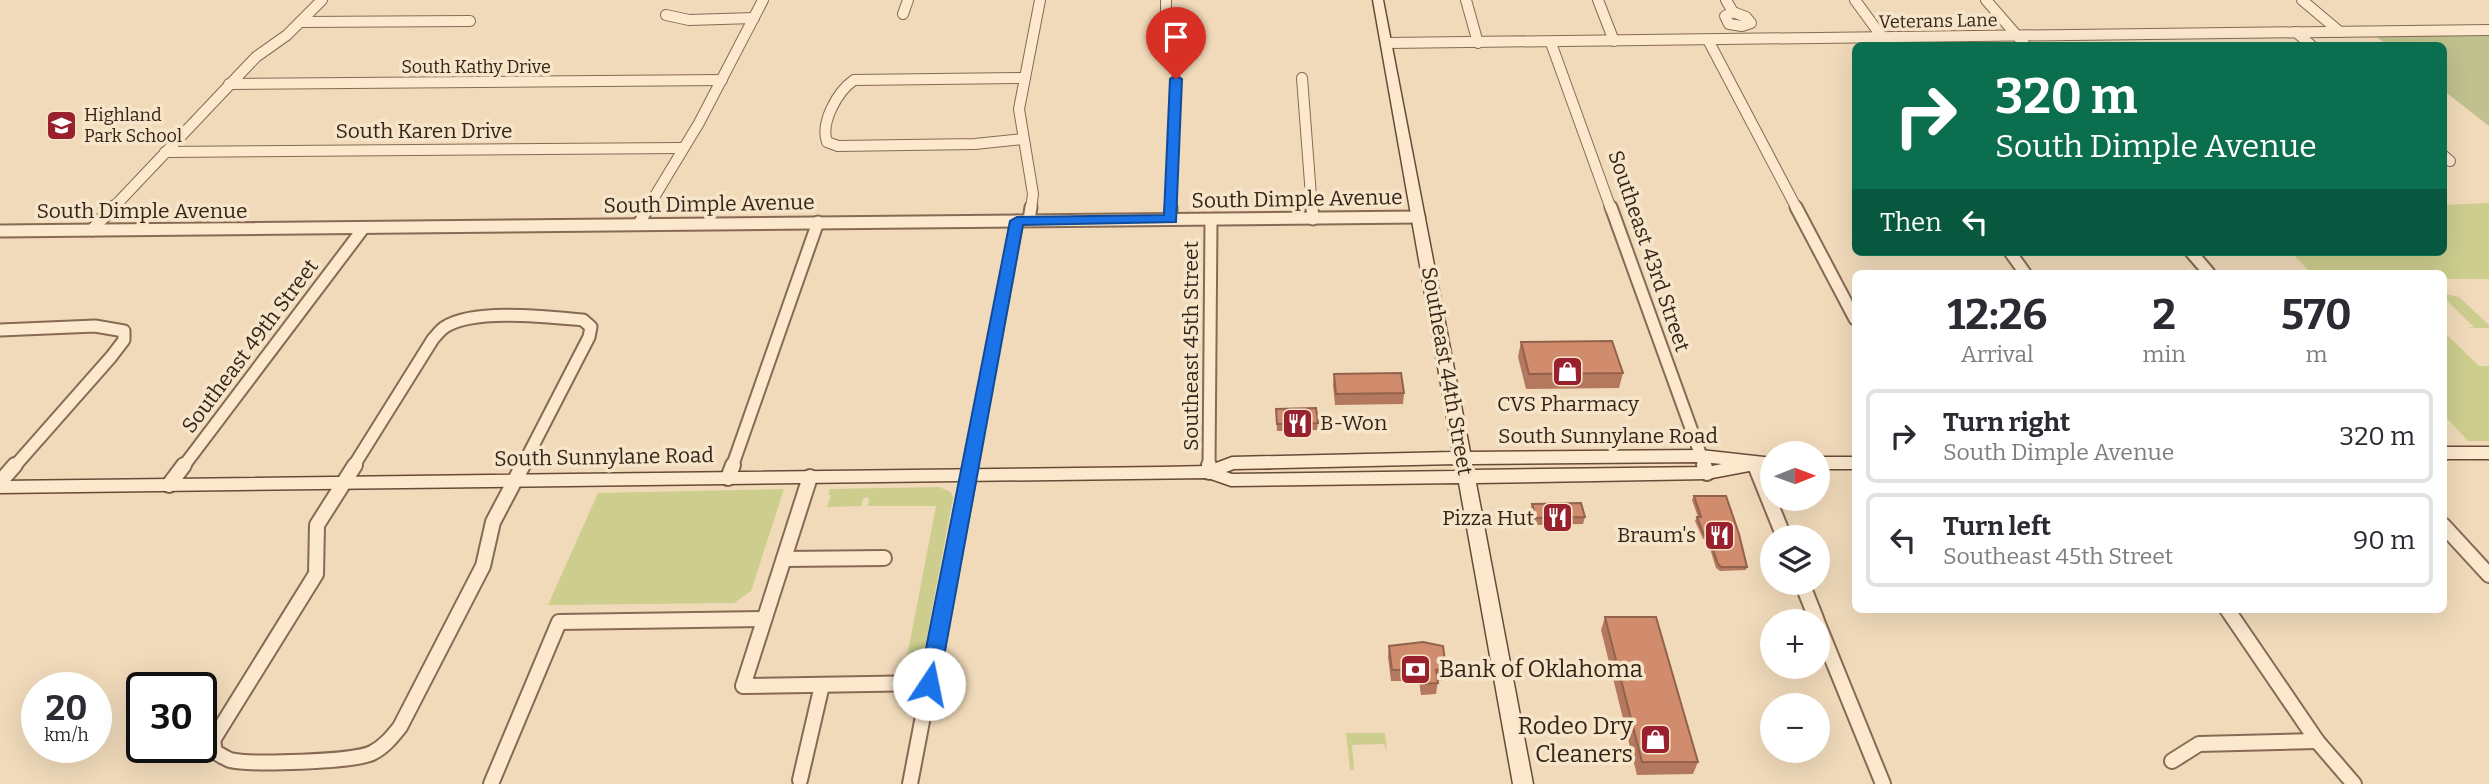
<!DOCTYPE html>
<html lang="en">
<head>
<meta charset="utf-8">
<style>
  :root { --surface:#fff; --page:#f7f7f7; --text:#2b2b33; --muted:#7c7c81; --line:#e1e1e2 }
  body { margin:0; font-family:Bitter,serif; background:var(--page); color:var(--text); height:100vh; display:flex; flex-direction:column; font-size:26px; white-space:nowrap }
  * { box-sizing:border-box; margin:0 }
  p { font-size:23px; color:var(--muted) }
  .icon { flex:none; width:38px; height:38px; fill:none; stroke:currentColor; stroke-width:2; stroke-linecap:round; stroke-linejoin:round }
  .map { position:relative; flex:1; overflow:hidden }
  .side { position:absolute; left:1852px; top:270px; width:595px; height:343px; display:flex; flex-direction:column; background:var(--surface); border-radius:10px; box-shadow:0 7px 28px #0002 }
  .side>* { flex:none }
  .guide { position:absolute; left:1852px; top:42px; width:595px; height:214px; border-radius:10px; box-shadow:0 7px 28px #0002; background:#0b6e4f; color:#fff; overflow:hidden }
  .needle { width:46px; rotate:89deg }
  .buttons { position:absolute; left:1760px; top:441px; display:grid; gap:14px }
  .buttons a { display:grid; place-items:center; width:70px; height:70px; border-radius:50%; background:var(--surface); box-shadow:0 7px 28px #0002; font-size:35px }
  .speed { position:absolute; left:21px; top:672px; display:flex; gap:14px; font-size:35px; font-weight:700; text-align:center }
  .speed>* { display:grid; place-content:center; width:91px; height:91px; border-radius:50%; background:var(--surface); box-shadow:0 7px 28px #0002; line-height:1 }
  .speed small { font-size:18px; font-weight:400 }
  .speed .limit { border:4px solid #111; border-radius:10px; background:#fff; color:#111 }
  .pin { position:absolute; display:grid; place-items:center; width:60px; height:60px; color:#fff; margin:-72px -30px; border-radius:50% 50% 50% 0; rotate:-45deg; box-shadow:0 0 7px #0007 }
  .pin .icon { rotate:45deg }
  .me { position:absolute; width:77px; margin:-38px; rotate:11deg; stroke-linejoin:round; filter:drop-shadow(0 0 5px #0008) }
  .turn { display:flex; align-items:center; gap:24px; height:147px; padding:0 28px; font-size:32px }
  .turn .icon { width:91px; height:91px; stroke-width:2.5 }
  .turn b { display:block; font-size:49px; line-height:60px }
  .then { display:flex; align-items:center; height:66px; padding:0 28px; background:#0003; gap:14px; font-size:26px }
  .eta { display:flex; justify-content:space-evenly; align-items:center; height:119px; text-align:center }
  .eta b { font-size:42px; font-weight:700; line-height:49px }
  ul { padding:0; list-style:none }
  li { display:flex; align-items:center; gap:21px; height:94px; margin:0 14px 10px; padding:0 14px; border:4px solid var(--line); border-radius:10px }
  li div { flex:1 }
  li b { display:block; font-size:26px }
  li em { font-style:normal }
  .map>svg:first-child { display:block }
  .green { fill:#cdce8e }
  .cemetery { fill:#c0c18e }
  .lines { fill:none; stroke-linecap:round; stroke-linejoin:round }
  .street-far2-casing { stroke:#876a54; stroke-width:12 }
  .street-far1-casing { stroke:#876a54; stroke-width:15 }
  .street-casing { stroke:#876a54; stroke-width:18 }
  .secondary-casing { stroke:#684b37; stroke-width:3 }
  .street-far2 { stroke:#fbe8cd; stroke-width:10 }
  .street-far1 { stroke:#fbe8cd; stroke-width:11 }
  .street { stroke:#fbe8cd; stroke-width:14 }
  .secondary { fill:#fbe8cd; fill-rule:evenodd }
  .wall { fill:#b3785e }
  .building { fill:#d08c6d; stroke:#92624c; stroke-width:2 }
  .route { fill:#1a73e8; stroke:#114b97; stroke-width:2 }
  .labels { text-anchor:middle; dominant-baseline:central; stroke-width:7; stroke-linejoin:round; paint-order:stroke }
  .far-street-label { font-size:18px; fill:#35241a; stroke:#f7e5ca }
  .far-poi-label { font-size:18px; fill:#35241a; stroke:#f7e5ca; text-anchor:start }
  .street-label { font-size:21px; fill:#35241a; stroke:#f7e5ca }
  .poi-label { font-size:21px; fill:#35241a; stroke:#f7e5ca; text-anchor:end }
  .near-poi-label { font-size:24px; fill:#35241a; stroke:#f7e5ca; text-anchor:start }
</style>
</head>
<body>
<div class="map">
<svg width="2489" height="784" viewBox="0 0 2489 784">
  <rect width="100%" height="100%" fill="#f0daba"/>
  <g class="green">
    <path d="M2489,203v76h-46v-6h-132l-20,-21h152v-47z"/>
    <path d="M2443,293l16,4 30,28v3h-23l8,-1 -31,-30z"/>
    <path d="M2443,331l36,35h10v75h-21l-25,-27z"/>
    <path d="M939,487l12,5 2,6 -32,169 -9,1 -2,8 -6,-4 32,-166h-68l1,-7 -2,-2 -4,2 -2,7 -34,1 4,-12h-3l2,-6z"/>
    <path d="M784,489l-33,102 -17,12 -186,2 50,-112z"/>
    <path d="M1346,733h39l2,19 -3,-8 -32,1 2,25h-4z"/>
  </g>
  <path class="cemetery" d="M2489,33v93l-46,-36v-44l-56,-1 -14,-11z"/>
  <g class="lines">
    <defs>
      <g id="street-far2">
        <path d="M1166,0v12"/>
        <path d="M1466,0l12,43"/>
        <path d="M1598,0l16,41"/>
        <path d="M1726,0l7,12"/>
        <path d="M1855,0l27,37"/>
        <path d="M1986,0l40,46"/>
        <path d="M2302,0l38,32"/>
        <path d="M1733,12l13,5 5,6 -9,3 -13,-2 -4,-8z"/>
        <path d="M903,14l5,-14"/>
        <path d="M666,15l23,5 65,-2"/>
        <path d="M300,22l170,-1"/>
        <path d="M2296,32l16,14"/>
        <path d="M1708,40l89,169"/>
        <path d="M1387,43l1102,-13"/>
        <path d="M1551,43l60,166"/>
        <path d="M1302,78l10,131"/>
        <path d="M229,84l493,-4"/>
        <path d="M1023,139l-48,5 -137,2 -11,-4c-7,-20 11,-51 27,-62l171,-2"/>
        <path d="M165,152l517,-4"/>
        <path d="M2443,155l7,6"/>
        <path d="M112,209l144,-152 31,-22 35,-35"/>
        <path d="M647,209l52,-86 64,-123"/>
        <path d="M1031,209l2,-15 -14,-85 21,-109"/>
        <path d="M1171,209l5,-129"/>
      </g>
      <g id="street-far1">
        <path d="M1312,207l1,12"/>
        <path d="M1611,207l94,260"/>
        <path d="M1796,207l59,112"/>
        <path d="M1171,219v-12"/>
        <path d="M1029,220l2,-13"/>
        <path d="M639,224l9,-17"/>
        <path d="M92,230l21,-23"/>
        <path d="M0,231l1419,-14"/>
        <path d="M2010,252l15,21"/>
        <path d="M2191,252l18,21"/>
        <path d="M0,330l95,-4 29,5v9l-13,17 -97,110"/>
        <path d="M1755,464l1,3"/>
        <path d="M183,467l179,-237"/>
        <path d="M353,467l80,-128c4,-4 7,-9 12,-12 29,-19 104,-10 138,-7l8,7 -2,10 -67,130"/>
        <path d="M732,467l86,-245"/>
        <path d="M970,467l47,-246"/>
        <path d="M1209,467l2,-246"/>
      </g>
      <g id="street">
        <path d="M355,465l-38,60 -1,49 -103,166 2,12c4,2 10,6 15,8 20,5 123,2 142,-7 12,-6 20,-16 28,-26l83,-161 10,-44 30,-57"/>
        <path d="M1704,465l3,8"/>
        <path d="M1755,465l29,72"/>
        <path d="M1209,472v-7"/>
        <path d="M810,477l-67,209 186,-3"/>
        <path d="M728,478l5,-13"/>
        <path d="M0,482l15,-17"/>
        <path d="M169,485l15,-20"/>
        <path d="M2443,525l46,50"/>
        <path d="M784,559l100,-1"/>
        <path d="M1802,583l15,38"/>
        <path d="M2227,609l90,132 37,43"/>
        <path d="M1818,624l65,160"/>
        <path d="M2172,761l27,-17 118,-3"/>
        <path d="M800,780l22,-95"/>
        <path d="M491,784l68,-162 204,-3"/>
        <path d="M910,784l61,-319"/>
      </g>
      <g id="secondary">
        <path d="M1373,0h10l87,452 231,-2 72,8v12l-13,-1 -53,10 -231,4 57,301h-20l-54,-301 -228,3 -23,-8 -1208,15v-12l1161,-14 47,-1 24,-9 221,-5zM1701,462l21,2 -15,3 -234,3 -1,-6zM1456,464l1,7 -225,3 -6,-2 8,-3z"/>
        <rect x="2443" y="447" width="46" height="12"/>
        <rect x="1818" y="457" width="37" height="12"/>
      </g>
    </defs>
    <use href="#street-far2" class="street-far2-casing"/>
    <use href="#street-far1" class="street-far1-casing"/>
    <use href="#street" class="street-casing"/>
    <use href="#secondary" class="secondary-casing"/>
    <use href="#street-far2" class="street-far2"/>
    <use href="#street-far1" class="street-far1"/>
    <use href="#street" class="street"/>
    <use href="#secondary" class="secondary"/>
  </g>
  <g class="wall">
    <path d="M1521,342l102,31 -4,15 -93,1 -8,-32z"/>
    <path d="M1334,374l70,19 -1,11 -68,1 -2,-20z"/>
    <path d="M1276,409l42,14 -1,7 -40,1z"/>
    <path d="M1694,496l53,71 -1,3 -26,1 -4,-3 -9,-29h-4l-8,-18 2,-4h1l-6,-17z"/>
    <path d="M1532,504l53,13 -2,7 -49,1 -4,-13z"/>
    <path d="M1605,617l93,145 -5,12 -56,1 -36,-145z"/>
    <path d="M1389,646l57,23 -2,11 -6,1 -2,13 -15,1 -2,-14h-28l-3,-24z"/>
  </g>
  <g class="building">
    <path d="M1612,341l11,32 -94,1 -8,-32z"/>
    <path d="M1401,373l3,20 -68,1 -2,-20z"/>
    <path d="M1316,408l2,15 -41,1 -1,-15z"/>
    <path d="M1694,496h32l13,38 8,33h-26l-3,-3 -10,-29h-4l-7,-18h4z"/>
    <path d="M1581,503l4,14 -49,1 -4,-14z"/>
    <path d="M1605,617h51l42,145h-56z"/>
    <path d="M1423,642l20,4 3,23 -10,1 2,13 -15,1 -2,-14h-29l-3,-24z"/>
  </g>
  <path class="route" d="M1176,76l6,3 -6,143 -153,3 -84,459 -3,5 -7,3 -7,-3 -3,-5 91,-463 7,-4 147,-2 6,-136z"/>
  <defs>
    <symbol id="school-square" viewBox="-11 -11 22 22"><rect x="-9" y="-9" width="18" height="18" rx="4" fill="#99212e" stroke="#f7e5ca"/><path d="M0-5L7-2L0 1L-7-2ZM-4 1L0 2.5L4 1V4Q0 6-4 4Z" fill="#fff"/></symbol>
    <symbol id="shop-square" viewBox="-11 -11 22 22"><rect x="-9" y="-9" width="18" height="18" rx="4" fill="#99212e" stroke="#f7e5ca"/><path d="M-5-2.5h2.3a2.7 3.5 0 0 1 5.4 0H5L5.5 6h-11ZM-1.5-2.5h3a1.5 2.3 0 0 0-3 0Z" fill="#fff"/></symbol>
    <symbol id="restaurant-square" viewBox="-11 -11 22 22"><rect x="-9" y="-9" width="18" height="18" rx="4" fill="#99212e" stroke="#f7e5ca"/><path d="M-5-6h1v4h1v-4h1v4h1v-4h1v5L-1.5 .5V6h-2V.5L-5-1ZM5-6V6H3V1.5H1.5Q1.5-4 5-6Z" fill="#fff"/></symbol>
    <symbol id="bank-square" viewBox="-11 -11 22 22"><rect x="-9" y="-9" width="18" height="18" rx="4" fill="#99212e" stroke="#f7e5ca"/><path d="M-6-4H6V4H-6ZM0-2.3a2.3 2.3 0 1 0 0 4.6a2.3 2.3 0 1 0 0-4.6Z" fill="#fff"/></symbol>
  </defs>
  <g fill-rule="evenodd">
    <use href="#school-square" x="44" y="108" width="35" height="35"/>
    <use href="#shop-square" x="1550" y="354" width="35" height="35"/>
    <use href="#restaurant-square" x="1280" y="406" width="35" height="35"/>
    <use href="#restaurant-square" x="1540" y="500" width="35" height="35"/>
    <use href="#restaurant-square" x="1702" y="518" width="35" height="35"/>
    <use href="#bank-square" x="1398" y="652" width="35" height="35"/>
    <use href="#shop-square" x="1638" y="722" width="35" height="35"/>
  </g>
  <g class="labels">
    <g class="far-street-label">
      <text transform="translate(1938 21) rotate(-1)">Veterans Lane</text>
      <text x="476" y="67">South Kathy Drive</text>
    </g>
    <g class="far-poi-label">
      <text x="84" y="115">Highland<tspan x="84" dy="21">Park School</tspan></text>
    </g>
    <g class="street-label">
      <text x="424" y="131">South Karen Drive</text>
      <text transform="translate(1297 199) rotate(-1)">South Dimple Avenue</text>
      <text transform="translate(709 204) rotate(-1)">South Dimple Avenue</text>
      <text x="142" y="211">South Dimple Avenue</text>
      <text transform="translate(1649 251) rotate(71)">Southeast 43rd Street</text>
      <text transform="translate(250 346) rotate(-53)">Southeast 49th Street</text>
      <text transform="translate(1191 346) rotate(-90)">Southeast 45th Street</text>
      <text transform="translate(1447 371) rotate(80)">Southeast 44th Street</text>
      <text x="1608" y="436">South Sunnylane Road</text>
      <text transform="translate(604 457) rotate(-1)">South Sunnylane Road</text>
    </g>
    <g class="poi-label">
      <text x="1568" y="404" text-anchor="middle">CVS Pharmacy</text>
      <text x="1320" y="423" text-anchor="start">B-Won</text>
      <text x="1534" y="518">Pizza Hut</text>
      <text x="1696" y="535">Braum's</text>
    </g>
    <g class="near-poi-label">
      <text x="1439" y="669">Bank of Oklahoma</text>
      <text x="1633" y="726" text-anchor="end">Rodeo Dry<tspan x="1633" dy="28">Cleaners</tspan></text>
    </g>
  </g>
</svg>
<div class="buttons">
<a><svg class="needle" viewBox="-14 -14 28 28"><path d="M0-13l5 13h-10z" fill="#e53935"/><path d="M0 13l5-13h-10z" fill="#7c7c81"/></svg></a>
<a><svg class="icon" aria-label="layers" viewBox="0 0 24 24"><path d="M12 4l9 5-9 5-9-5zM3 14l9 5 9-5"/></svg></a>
<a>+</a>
<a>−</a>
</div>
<div class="speed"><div>20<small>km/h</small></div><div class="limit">30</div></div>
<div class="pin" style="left:1176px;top:79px;background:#d93025"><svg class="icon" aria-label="arrive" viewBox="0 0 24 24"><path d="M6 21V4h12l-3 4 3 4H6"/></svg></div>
<svg class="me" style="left:929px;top:684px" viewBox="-20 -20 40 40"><circle r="19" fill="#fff"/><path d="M0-13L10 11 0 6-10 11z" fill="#1a73e8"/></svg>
<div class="guide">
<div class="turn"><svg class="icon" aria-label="right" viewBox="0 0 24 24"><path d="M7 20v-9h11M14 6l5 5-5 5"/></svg><div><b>320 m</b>South Dimple Avenue</div></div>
<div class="then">Then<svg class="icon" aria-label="left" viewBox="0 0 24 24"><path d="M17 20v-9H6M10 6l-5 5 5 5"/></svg></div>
</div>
<section class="side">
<div class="eta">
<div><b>12:26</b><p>Arrival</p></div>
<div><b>2</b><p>min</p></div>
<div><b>570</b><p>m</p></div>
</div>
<ul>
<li><svg class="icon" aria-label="right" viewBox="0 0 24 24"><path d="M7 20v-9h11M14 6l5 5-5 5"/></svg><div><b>Turn right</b><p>South Dimple Avenue</p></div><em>320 m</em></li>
<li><svg class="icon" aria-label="left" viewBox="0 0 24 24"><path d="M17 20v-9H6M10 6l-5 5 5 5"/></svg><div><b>Turn left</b><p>Southeast 45th Street</p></div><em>90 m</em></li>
</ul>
</section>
</div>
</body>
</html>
